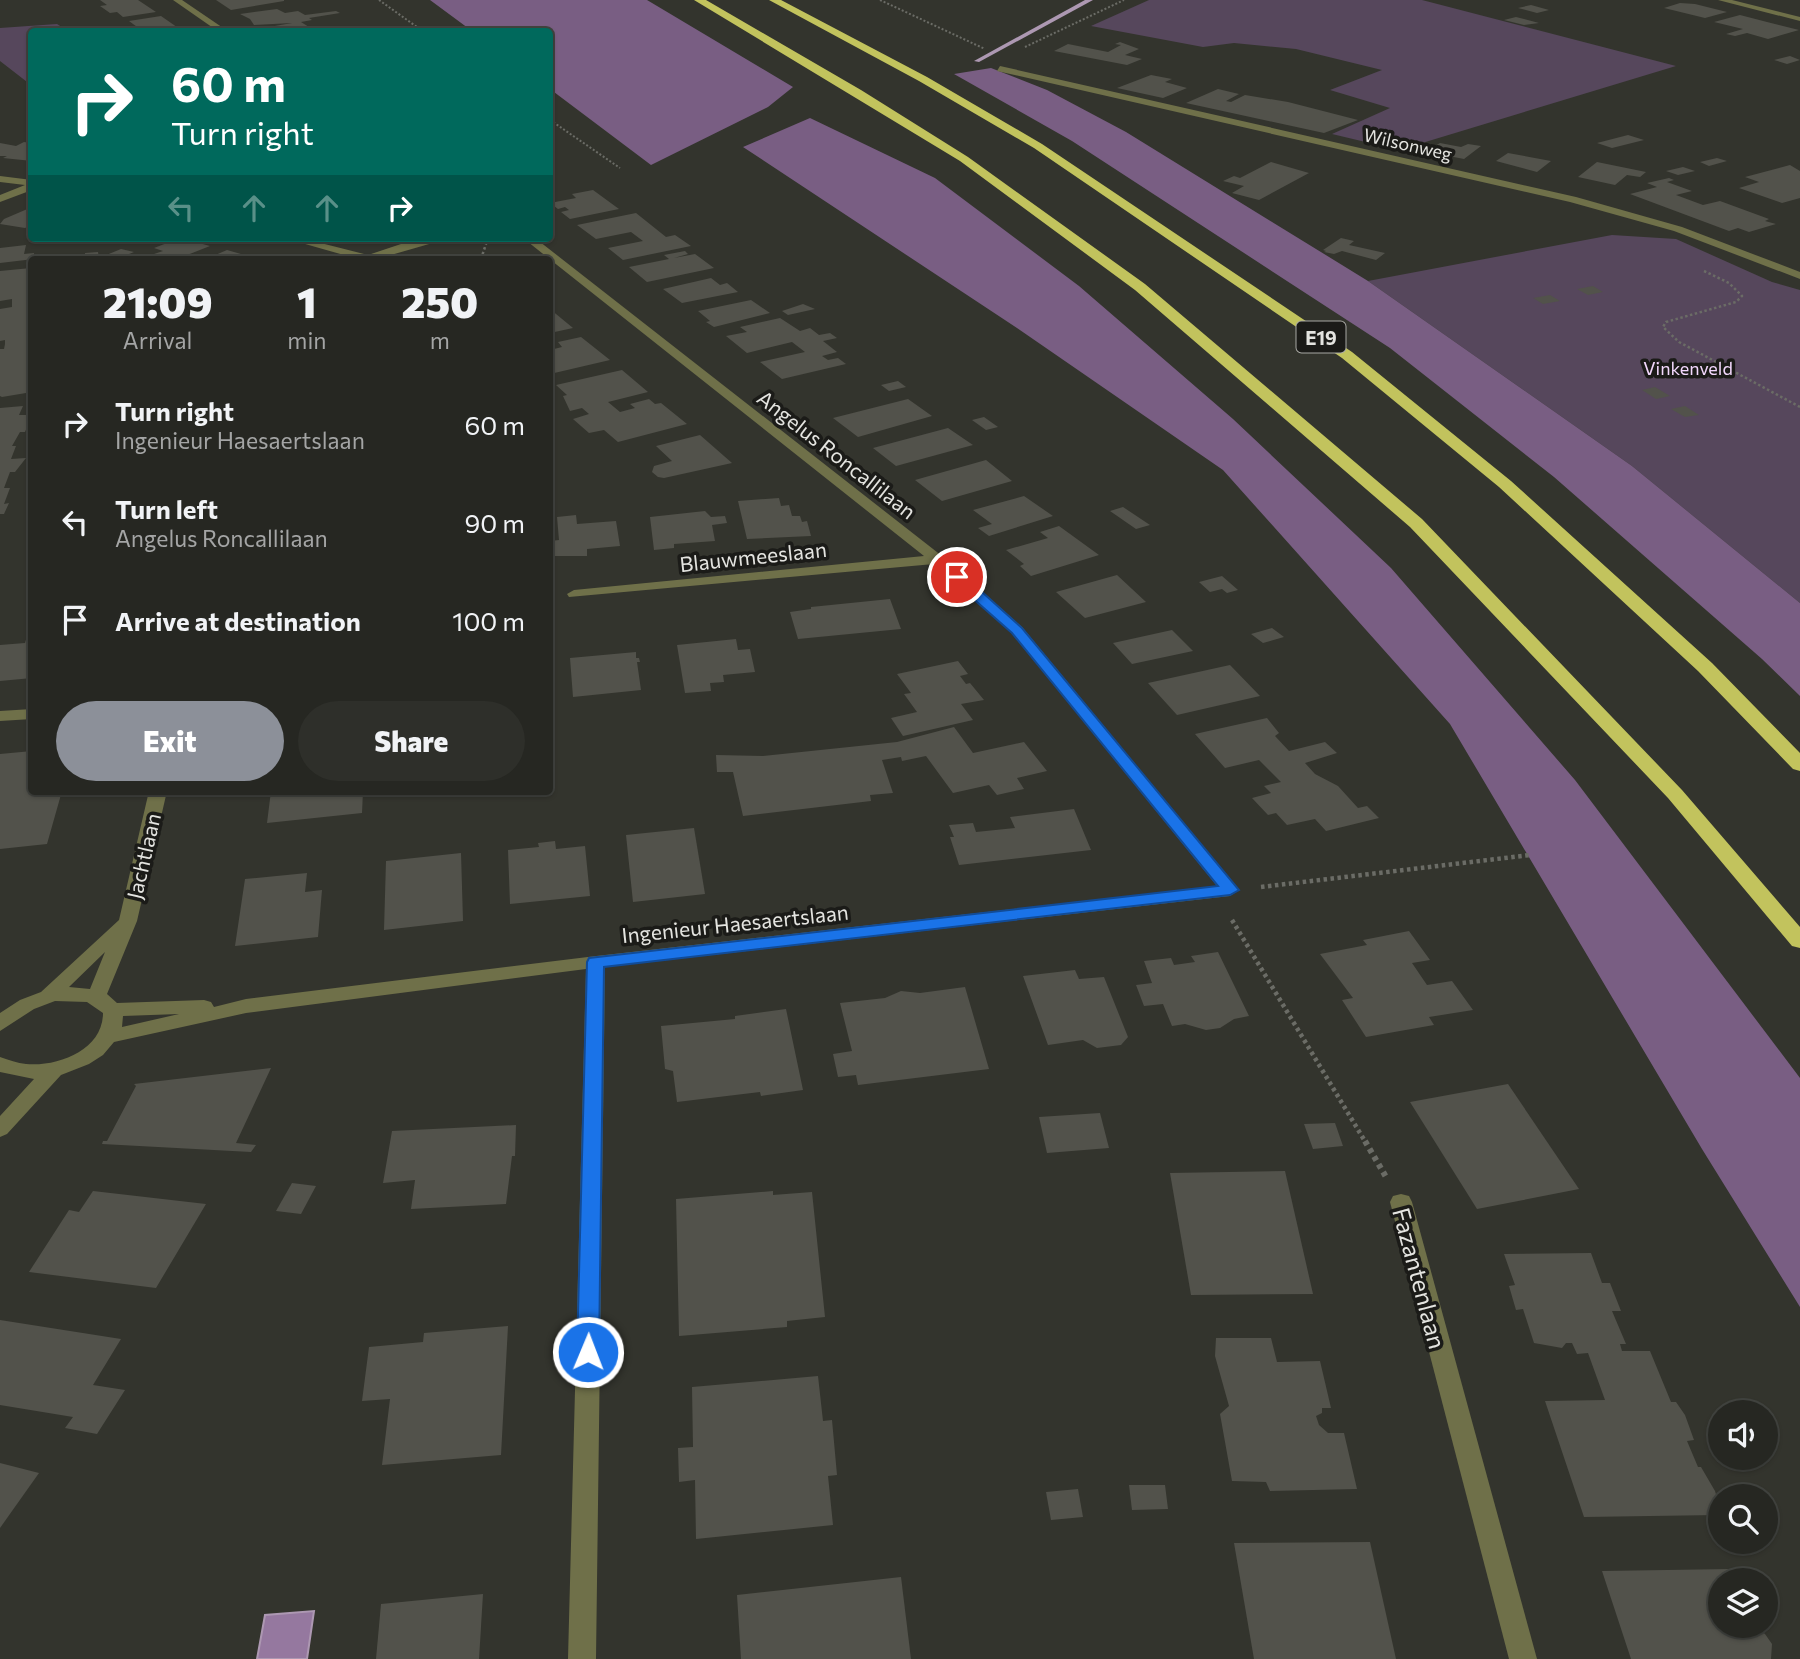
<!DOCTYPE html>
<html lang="en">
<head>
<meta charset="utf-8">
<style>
  :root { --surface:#262722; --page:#2e2f2a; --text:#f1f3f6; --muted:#a4a5a5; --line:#424440; --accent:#8c9099 }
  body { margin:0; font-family:Commissioner,sans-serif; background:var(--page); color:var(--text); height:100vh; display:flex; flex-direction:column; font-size:26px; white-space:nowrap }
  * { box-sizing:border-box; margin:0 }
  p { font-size:23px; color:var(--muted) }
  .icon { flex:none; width:38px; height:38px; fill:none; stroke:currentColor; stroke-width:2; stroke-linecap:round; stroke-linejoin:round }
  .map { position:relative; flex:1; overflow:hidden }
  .side { position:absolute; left:28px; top:256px; width:525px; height:539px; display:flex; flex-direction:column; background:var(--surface); border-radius:7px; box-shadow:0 2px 5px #0004,0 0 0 2px var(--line) }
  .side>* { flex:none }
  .hud { position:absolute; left:28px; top:28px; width:525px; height:214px; border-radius:7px; box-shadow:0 2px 5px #0004,0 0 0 2px var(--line); background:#00695c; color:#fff; overflow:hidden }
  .controls { position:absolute; left:1708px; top:1400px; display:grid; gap:14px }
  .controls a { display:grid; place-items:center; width:70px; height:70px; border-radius:50%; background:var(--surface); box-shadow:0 2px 5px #0004,0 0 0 2px var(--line); font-size:35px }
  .pin { position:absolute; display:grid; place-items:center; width:60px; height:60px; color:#fff; margin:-30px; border:4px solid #fff; border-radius:50%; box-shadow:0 2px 7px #0007 }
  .me { position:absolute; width:77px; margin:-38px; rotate:1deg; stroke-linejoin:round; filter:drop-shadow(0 0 5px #0008) }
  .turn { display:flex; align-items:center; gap:24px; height:147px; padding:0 28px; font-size:32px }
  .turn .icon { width:91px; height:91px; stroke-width:2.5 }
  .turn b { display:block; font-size:49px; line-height:60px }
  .lanes { display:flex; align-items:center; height:66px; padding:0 28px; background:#0003; justify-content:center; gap:35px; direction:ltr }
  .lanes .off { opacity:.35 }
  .eta { display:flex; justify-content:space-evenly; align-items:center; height:119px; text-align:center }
  .eta b { font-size:42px; font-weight:800; line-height:49px }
  .button { display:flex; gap:14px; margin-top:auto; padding:14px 28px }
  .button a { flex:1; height:80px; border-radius:42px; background:var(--accent); color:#fff; font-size:28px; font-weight:800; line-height:80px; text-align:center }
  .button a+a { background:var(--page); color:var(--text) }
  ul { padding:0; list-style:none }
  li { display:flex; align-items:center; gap:21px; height:98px; padding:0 28px }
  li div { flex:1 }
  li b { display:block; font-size:26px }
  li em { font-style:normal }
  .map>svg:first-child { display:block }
  .green { fill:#56475c }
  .forest { fill:#795e83 }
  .water { fill:#95789f; stroke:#ad98b2; stroke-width:2 }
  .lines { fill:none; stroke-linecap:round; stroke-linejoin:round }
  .stream { fill:#ad98b2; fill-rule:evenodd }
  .building { fill:#52524b }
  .path-far3 { stroke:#6b6c66; stroke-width:2; stroke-dasharray:2 2; stroke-linecap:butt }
  .path-far2 { stroke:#6b6c66; stroke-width:2.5; stroke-dasharray:2.5 2.5; stroke-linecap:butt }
  .path-far1 { stroke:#6b6c66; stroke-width:4.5; stroke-dasharray:3.5 3.5; stroke-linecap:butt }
  .path { stroke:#6b6c66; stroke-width:6; stroke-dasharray:4.5 4.5; stroke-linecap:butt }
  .street { fill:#6f7049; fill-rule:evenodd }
  .highway { fill:#c2c35d; fill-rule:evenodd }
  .route { fill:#1a73e8; stroke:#114b97; stroke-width:2 }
  .labels { text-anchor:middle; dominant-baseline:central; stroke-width:7; stroke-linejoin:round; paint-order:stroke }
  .far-street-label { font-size:18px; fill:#e4e4e0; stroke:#1b1b18 }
  .far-park-label { font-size:18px; fill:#f3d8fd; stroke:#1b1b18 }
  .shield { fill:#1b1b18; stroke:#a8a8a4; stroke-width:2 }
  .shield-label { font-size:19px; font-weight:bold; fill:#e4e4e0 }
  .street-label { font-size:21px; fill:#e4e4e0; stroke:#1b1b18 }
  .near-street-label { font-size:24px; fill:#e4e4e0; stroke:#1b1b18 }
</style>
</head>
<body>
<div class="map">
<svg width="1800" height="1659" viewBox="0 0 1800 1659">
  <rect width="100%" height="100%" fill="#33342d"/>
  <g class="green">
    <path d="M1149,0h273l254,66 -277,84 -67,-16 58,-26 -60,-18 52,-20 -86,-21 -62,-6 -31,4 -112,-21z"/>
    <path d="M57,24l11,7 -36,1 -1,53 -31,-24v-33z"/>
    <path d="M1612,235l64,4 96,43 28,8v313l-168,-137 -264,-185z"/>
  </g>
  <g class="forest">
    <path d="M430,0h217l146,87 -25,20 -117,58 -101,-76v-57l-78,-1z"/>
    <path d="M991,68l56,22 79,42 242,149 264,185 168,137v93l-38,-37 -208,-182 -164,-129 -318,-207 -118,-67z"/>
    <path d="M810,118l125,60 144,108 154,133 158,149 184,212 225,298v229l-98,-158 -252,-425 -227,-254 -206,-142 -274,-181z"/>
  </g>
  <path class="water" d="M314,1611l-7,48h-50l8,-44z"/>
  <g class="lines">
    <path class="stream" d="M1085,0h8l-114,62 -5,-1z"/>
  </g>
  <g class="building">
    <path d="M100,0h38l18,12 -33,5 -6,-5 -7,1 -10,-7 7,-1z"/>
    <path d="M216,0h68v1l-53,9z"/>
    <path d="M1680,3l15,1 32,8 -22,6 -41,-10z"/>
    <path d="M1531,5l18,5 -12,3 -19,-5z"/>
    <path d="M277,9l8,4 13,-2 7,4 31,-4 4,2 -31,5 3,2 -11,2 16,10h-41l-7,-5 23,-4 -38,2 -4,-6 -10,-5z"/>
    <path d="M1740,15l27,7 32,8 -31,9 -21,-6 -12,3 -9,-2 17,-5 -29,-7z"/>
    <path d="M161,16l23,16h-40l-15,-11z"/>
    <path d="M1516,17l8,2 15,4 -15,2 -20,-5z"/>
    <path d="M1120,42l19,7 -14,6 17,4 -15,6 -73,-14 14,-7 40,8 13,-7 -6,-1z"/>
    <path d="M1790,56l10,4 -13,4 -13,-4z"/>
    <path d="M1151,75l21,4 -7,3 22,6 -24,10 -46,-10z"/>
    <path d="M1218,89l21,5 -13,7 5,1 14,-7 43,7 70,18 -34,13 -138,-30z"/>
    <path d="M1628,135l16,5 -32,8 -15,-5z"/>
    <path d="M24,142l8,1v18l-29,-3 4,-2h-7v-13l16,3z"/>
    <path d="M1440,143l21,4 7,-3 13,2 -17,13 -56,-11 11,-3 16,1z"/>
    <path d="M1508,153l43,8 -14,11 -41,-11z"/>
    <path d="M1717,158l10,3 -18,5 -9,-4z"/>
    <path d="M1271,162l38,11 -50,27 -27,-7 12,-7 -21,-5 11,-5 6,2z"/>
    <path d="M1597,162l49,10 -6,5 -13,-2 -12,10 -37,-8z"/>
    <path d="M1790,165l10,6v27l-18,5 -43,-15 20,-6 -14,-5z"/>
    <path d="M1683,167l12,4 -17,4 -12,-4z"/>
    <path d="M1669,178l5,2 -7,2 25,9 -16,4 27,10 17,-4 49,18 -4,2 11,3 -27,8 -11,-4 -9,3 -99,-37 27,-7 -10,-4z"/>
    <path d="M593,190l26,19 -49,10 -9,-7 8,-2 -4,-3 -7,2 -8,-6 26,-5 -4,-4z"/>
    <path d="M32,207v18l-7,3 -25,-4 4,-5z"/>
    <path d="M636,213l30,24 9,-2 16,11 -68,14 -15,-12 35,-7 -12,-9 -35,7 -19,-14z"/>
    <path d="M180,238h1l29,8 -33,13 -23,-5 9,-3 -9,-3z"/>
    <path d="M1341,238l13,3 -5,4 36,8 -9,7 -34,-9 -8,3 -10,-2 2,-1 -3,-1z"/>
    <path d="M26,245l-2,9 10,-1v6l-34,4v-15z"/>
    <path d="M121,249l13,3 -17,7h-32v-6l13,-1 1,6z"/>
    <path d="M227,250l21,6 5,3h-47z"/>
    <path d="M685,251l3,3 -14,4 21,-4 19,14 -67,14 -18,-15 40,-8 -5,-4z"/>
    <path d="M31,268l1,48 -3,10h3v66l-30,5 -2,-1v-47h4l1,-5v-4l-5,1v-32l12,-2v-8l-12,2v-30z"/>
    <path d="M711,278l9,7 7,-2 11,9 -56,11 -19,-14z"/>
    <path d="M1593,286l10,6 -15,3 -11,-6z"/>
    <path d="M1550,295l10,6 -17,3 -10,-6z"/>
    <path d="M751,300l19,13 -56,14 -8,-5 4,-1 -12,-10z"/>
    <path d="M803,304l12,5 -27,6 -6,-4z"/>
    <path d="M550,309l23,19 -23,5z"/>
    <path d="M780,318l20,13 10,-3 9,7 11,-2 7,5 -14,3 14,11 -15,4 6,4 10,-2 8,6 -64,15 -22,-17 45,-10 -13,-10 -45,11 -21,-17 21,-4 -7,-5z"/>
    <path d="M581,337l29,23 -60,14v-24l12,-3 -4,-5z"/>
    <path d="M622,370l26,22 -40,10 12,10 15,-4 -5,-4 19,-5 6,5 6,-1 26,21 -69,18 -14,-12 -15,3 -16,-14 16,-5 -7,-6 -12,3 -7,-15 4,-1 -11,-10z"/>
    <path d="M898,381l8,6 -17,4 -8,-6z"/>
    <path d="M1655,387l15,9 -14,3 -14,-9z"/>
    <path d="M908,399l24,17 -74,21 -25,-19z"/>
    <path d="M23,406l-4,9h9l-2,5h4l-5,12h-5l-8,14h4l-5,13 15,-1 -11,14h-5l-6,16h6l-6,16 5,-1 -5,11h-4v-106z"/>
    <path d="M1685,406l14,9 -14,2 -14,-8z"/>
    <path d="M984,417l14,10 -12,3 -14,-10z"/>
    <path d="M948,428l25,17 -77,21 -23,-18z"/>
    <path d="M700,435l32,28 -68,15 -6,-1 -6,-5 2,-6 18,-5 -16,-15z"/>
    <path d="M986,460l26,21 -70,20 -27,-21z"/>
    <path d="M1024,496l29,20 -64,20 -11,-8 14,-4 -19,-14z"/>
    <path d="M779,498l2,8 8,-1 3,11h8l2,6 5,-1 4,15 -64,3 -9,-38z"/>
    <path d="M1123,507l27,18 -14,4 -26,-18z"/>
    <path d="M705,511l6,6 14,-1 2,7 -15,2 3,16 -41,3v4l-20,2 -4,-33z"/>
    <path d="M576,515l1,9 39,-3 4,25 -33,3v7h-37v-15l9,-1 -2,-23z"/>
    <path d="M1059,526l40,29 -68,21 -11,-10 4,-2 -18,-14 42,-12 -8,-6z"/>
    <path d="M1117,575l29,27 -61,16 -29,-26z"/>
    <path d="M1222,576l16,14 -11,3 -5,-4 -12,3 -11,-10z"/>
    <path d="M890,599l11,30 -103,10 -8,-27 21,-3v-2z"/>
    <path d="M1272,628l12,9 -21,6 -12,-9z"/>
    <path d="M1172,630l21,21 -61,13 -19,-21z"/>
    <path d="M32,635v43l-32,3v-36l25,-2 2,-7z"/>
    <path d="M736,639l2,11 12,-1 5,23 -32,3 1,7 -14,1 1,8 -26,2 -8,-48z"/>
    <path d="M636,652v6h3l1,4h-3l4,28 -68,7 -3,-39z"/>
    <path d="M958,661l10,13 -8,2 6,8 4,-1 14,17 -23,4 12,16 -70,16 -12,-18 26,-6 -13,-18 7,-1 -14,-19z"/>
    <path d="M1230,665l30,31 -83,19 -29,-32z"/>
    <path d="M1267,718l12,15 -4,3 14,15 36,-9 12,11 -32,10 10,11 23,12 20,22 9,-2 12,12 -53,13 -11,-12 -28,6 -11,-12 -8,2 -16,-17 19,-5 -7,-7 17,-4 -22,-22 -34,8 -30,-34z"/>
    <path d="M954,727l19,26 51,-11 23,29 -30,7 7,11 -27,6 -8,-10 -36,8 -27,-37 -24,5 -1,-4 -19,3 11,33 -23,2 1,6 -128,15 -10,-44h-16l-1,-17 47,1 134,-14z"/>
    <path d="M32,751v40h30l-15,53 -47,5v-95z"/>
    <path d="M271,791h92l-1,22 -95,10z"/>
    <path d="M1074,809l17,41 -132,15 -9,-28h4l-5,-12 24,-2 3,9 39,-4 -5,-11z"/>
    <path d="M694,828l11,66 -72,8 -7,-67z"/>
    <path d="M555,841l1,8 29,-3 5,50 -80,8 -2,-54 31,-3 -1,-4z"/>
    <path d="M461,853l2,68 -79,9 2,-69z"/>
    <path d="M307,873l-2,19 17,-2 -4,47 -83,9 10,-67z"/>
    <path d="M1409,931l21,29 -18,3 15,22 25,-4 21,29 -44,7 5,8 -68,12 -24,-37 11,-2 -33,-44 47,-9 -4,-5z"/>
    <path d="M1218,952l31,64 -15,3 -14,9 -14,2 -21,-6 -13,2 -9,-22 -19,2 -8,-21 16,-2 -8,-22 27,-3 3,7 21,-3 -4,-6z"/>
    <path d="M1075,970l4,9 25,-2 24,60 -7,8 -24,3 -14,-8 -35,5 -25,-69z"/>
    <path d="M965,987l24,82 -131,16 -2,-10 -18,2 -5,-23 19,-3 -12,-48 45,-5 16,-7 19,2z"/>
    <path d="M786,1009l17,81 -42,6 -1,-4 -83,10 -4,-31 -8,-2 -4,-43 74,-7v-3z"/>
    <path d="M271,1068l-35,75 20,2 -5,7 -149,-8 1,-3h4l29,-55 -2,-2z"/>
    <path d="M1508,1084l71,105 -102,20 -67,-107z"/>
    <path d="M1100,1113l9,35 -62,5 -8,-36z"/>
    <path d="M1335,1123l8,23 -30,3 -9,-25z"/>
    <path d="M516,1125l-1,31h-3l-6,48 -95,5 4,-29 -32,3 9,-52z"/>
    <path d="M1285,1171l28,123 -122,1 -21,-122z"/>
    <path d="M292,1183l24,3 -15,28 -25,-3z"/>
    <path d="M93,1191l113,13 -50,84 -127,-16 40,-62 10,2z"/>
    <path d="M773,1191v4l39,-3 13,125 -38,4v6l-108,9 -3,-137z"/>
    <path d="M1591,1253l11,30h8l11,28h-9l14,33h-6l2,7h28l21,51h5l9,13 9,25 -7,1 11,26h3l14,24 5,16h-6l3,8 -133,2 -39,-116 60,-1 -17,-47 -11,1 -5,-11h-6l-4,5 -28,-5 -11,-34 -7,1 -7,-24 6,-1 -11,-31z"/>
    <path d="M0,1320l121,19 -28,46 32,5 -28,44 -32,-6 8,-11 -73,-12z"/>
    <path d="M508,1326l-7,129 -119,10 8,-66 -28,2 7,-54 54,-5 1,-9z"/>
    <path d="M1216,1338h55l6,24 43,-1 11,47h-9v5l-6,3 3,9 9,8h16l13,56 -87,2 -4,-9 -34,-1 -12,-67 9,-8 -14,-50z"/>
    <path d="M818,1376l5,45 9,-1 5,55 -9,1 5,49 -137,14 -1,-59 -16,2 -1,-34 15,-1 -1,-60z"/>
    <path d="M0,1463l39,10 -39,55z"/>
    <path d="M1129,1485h36l3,24 -36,1z"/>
    <path d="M1078,1489l5,28 -32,3 -5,-28z"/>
    <path d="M1370,1542l26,117h-142l-20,-116z"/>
    <path d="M1731,1569l4,11h-15v46h34l11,8 7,10 -1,15h-140l-29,-88z"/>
    <path d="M901,1577l10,82h-170l-4,-64z"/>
    <path d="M483,1594l-4,65h-103l5,-55z"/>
  </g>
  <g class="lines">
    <g class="path-far3">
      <path d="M379,0l45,32"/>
      <path d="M880,0l105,49"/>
      <path d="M1025,47l99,-47"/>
      <path d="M550,120l70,48"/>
    </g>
    <g class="path-far2">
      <path d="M481,259l7,-21"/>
      <path d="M1704,271l25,12 13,13 -6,6 -70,20 -3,5 16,15 121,65"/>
    </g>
    <g class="path-far1">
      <path d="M1261,887l269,-32"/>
      <path d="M1232,920l134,223"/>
    </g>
    <path class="path" d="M1365,1141l21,36"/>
    <g class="street">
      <path d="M173,0h9l47,32h-10z"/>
      <path d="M1718,0h14l68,17v4z"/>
      <path d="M1000,66l576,131 106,30 118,45v7l-126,-48 -104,-29 -573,-131z"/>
      <path d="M0,176l32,4v10l-32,12v-7l25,-10 -25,-3z"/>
      <path d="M284,238h17l67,17 33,-11 29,-6h20l-73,21h-19z"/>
      <path d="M523,238h12l407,318 80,71 217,263 -9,6 -625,71 -9,692h-28l18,-690 -340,44 -132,29 -11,13 -14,9 -28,11 -54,59 -7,3v-21l34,-37 -34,-7v-15c9,3 17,6 26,7 32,3 77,-14 77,-51l-16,-11 -32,-1 -21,8 -34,22v-18l20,-13 21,-8 78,-72 30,-129h18l-30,130 -30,73 10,9 87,-3 7,2 3,5 32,-8 350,-43 621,-70 -205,-253 -78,-69 -365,33 -2,-3 7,-4 350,-34zM105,952l-15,37 -21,-2zM179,1014l-57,13 1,-11z"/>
      <path d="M32,709v10l-32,2v-10z"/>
      <path d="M1401,1194l8,2 3,6 125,457h-28l-119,-457 3,-6z"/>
    </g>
    <g class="highway">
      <path d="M694,0h12l155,90 107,67 177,127 277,235 260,271 118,137v21l-8,-2 -124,-148 -258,-271 -275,-237 -175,-129z"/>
      <path d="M769,0h12l146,77 115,67 310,208 159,129 201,182 88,90v18l-7,-2 -95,-98 -199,-184 -157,-129 -308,-210 -115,-67z"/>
    </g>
  </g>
  <path class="route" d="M957,573l5,1 60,54 217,262 -9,5 -626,72 -5,385 -3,6 -8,3 -8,-3 -3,-6 10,-390 2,-4 629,-72 -206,-253 -60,-53v-6z"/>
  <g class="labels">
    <g class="far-street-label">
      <text transform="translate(1408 144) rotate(13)">Wilsonweg</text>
    </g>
    <g class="far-park-label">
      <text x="1688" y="368">Vinkenveld</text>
    </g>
    <rect class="shield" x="1296.5" y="321.5" width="49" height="31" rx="5"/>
    <g class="shield-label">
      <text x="1321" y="337">E19</text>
    </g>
    <g class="street-label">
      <text transform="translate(837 454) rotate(38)">Angelus Roncallilaan</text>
      <text transform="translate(753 556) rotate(-6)">Blauwmeeslaan</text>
      <text transform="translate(143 856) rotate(-77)">Jachtlaan</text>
      <text transform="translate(735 923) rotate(-6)">Ingenieur Haesaertslaan</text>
    </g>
    <g class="near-street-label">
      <text transform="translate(1420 1278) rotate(75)">Fazantenlaan</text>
    </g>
  </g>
</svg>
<div class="controls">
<a><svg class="icon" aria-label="sound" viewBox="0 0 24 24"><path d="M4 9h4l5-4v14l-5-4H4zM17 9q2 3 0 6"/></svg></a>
<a><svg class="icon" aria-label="search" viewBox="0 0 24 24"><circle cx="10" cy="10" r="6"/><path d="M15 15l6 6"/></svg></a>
<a><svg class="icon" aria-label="layers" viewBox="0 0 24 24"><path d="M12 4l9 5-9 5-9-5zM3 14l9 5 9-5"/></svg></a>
</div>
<div class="pin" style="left:957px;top:577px;background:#d93025"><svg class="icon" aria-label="arrive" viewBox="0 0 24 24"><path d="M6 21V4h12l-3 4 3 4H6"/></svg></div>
<svg class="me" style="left:588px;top:1352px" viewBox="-20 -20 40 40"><circle r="17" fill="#1a73e8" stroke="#fff" stroke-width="3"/><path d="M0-11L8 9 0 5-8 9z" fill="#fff"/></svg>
<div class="hud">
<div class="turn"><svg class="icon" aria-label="right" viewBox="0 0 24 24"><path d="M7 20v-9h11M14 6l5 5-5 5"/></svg><div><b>60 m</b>Turn right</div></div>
<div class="lanes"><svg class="icon off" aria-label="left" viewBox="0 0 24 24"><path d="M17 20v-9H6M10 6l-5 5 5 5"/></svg><svg class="icon off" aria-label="ahead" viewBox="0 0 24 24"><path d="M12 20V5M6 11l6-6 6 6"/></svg><svg class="icon off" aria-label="ahead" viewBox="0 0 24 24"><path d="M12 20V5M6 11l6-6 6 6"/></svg><svg class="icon" aria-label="right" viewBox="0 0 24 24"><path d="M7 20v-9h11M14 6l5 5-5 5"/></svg></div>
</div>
<section class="side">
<div class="eta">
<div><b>21:09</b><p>Arrival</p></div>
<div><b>1</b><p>min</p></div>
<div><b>250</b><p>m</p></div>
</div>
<ul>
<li><svg class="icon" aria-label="right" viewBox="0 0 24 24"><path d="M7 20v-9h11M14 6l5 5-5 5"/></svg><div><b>Turn right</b><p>Ingenieur Haesaertslaan</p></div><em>60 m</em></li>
<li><svg class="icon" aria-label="left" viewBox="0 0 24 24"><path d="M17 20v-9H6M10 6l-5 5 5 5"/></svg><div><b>Turn left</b><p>Angelus Roncallilaan</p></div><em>90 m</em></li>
<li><svg class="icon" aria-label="arrive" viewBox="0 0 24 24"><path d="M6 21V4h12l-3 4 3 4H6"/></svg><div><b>Arrive at destination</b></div><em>100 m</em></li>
</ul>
<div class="button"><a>Exit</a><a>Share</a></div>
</section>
</div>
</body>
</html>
